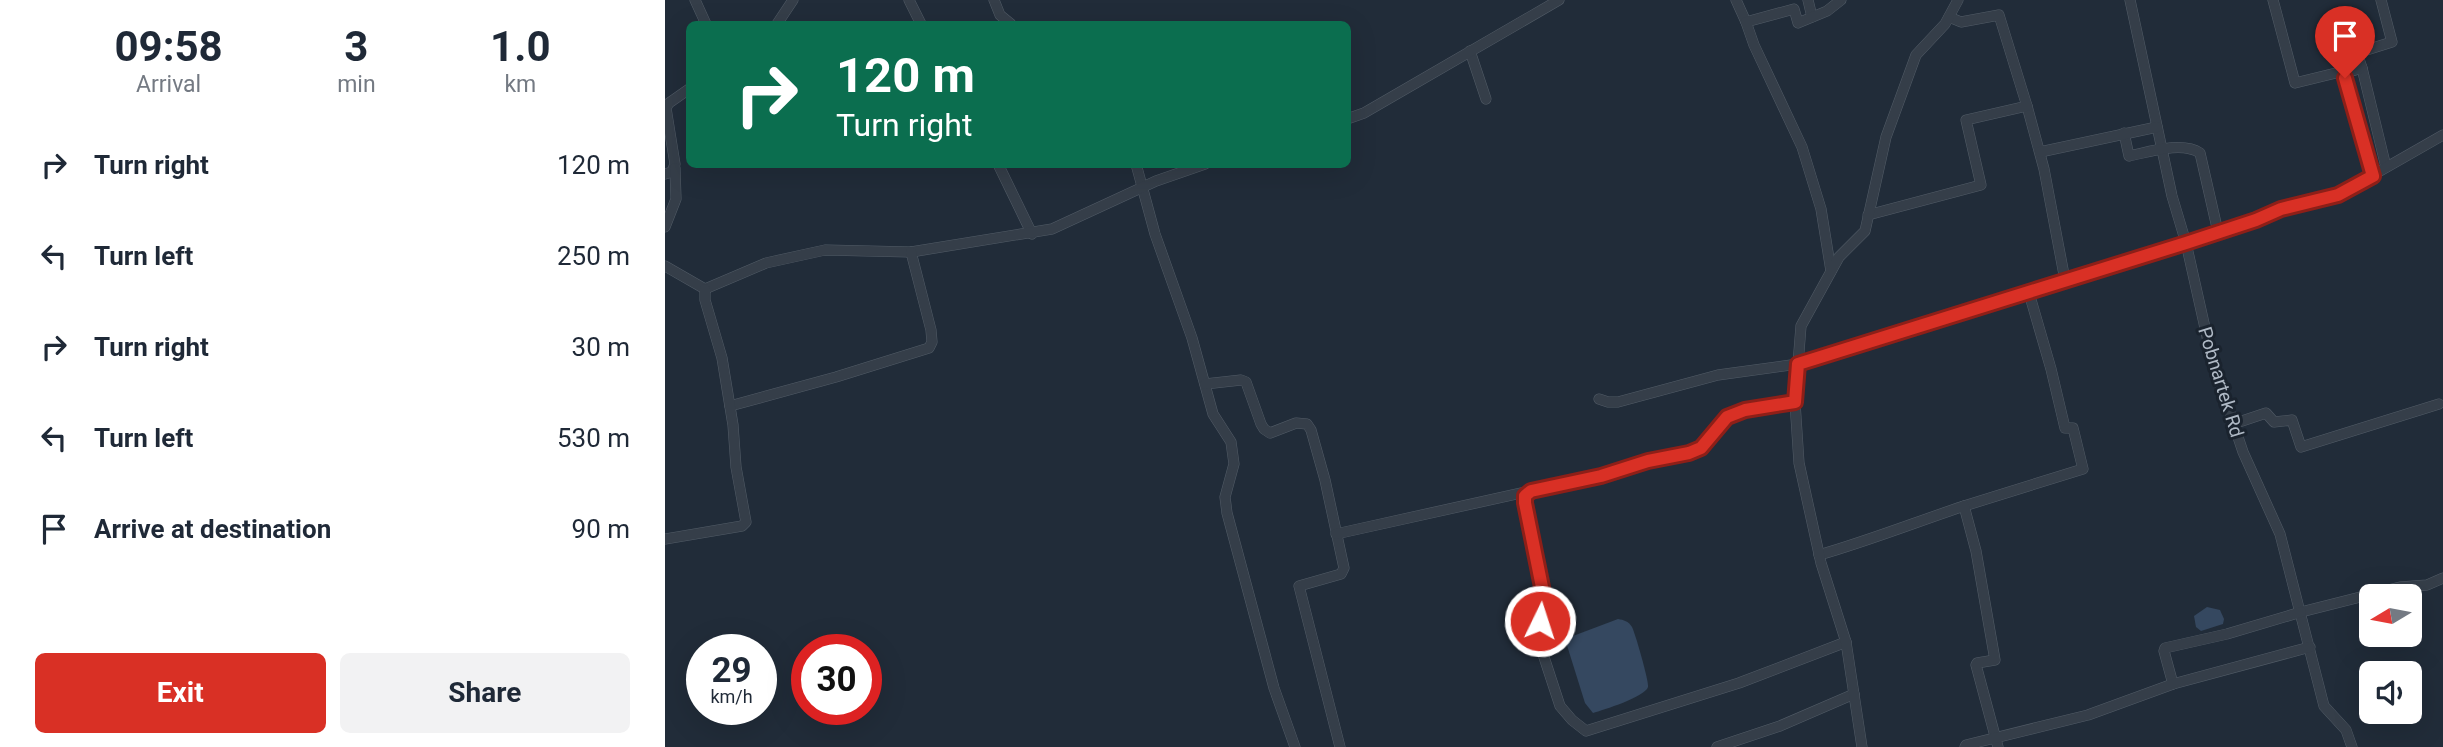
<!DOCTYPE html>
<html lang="en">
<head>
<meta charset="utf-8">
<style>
  :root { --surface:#fff; --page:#f2f2f3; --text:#1f2937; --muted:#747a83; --accent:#d93025 }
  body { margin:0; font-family:Roboto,sans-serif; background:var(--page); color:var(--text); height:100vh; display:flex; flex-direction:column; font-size:26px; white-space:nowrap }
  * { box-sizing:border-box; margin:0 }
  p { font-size:23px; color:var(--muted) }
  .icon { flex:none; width:38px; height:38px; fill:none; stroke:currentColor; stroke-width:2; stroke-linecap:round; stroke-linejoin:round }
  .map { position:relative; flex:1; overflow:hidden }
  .sheet { display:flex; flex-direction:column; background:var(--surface); width:665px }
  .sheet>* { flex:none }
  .top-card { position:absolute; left:21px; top:21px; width:665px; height:147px; border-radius:10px; box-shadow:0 7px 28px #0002; background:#0b6e4f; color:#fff; overflow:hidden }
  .needle { width:46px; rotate:260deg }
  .controls { position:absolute; left:1694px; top:584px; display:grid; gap:14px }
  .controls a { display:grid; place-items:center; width:63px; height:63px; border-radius:10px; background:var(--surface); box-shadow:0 7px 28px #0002; font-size:35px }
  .speed { position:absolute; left:21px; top:634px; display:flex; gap:14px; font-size:35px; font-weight:700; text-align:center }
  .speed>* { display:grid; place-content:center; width:91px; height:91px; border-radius:50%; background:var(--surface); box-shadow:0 7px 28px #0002; line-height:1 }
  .speed small { font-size:18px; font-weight:400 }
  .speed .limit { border:10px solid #d22; background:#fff; color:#111 }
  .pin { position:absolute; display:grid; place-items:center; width:60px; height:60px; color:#fff; margin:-72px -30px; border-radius:50% 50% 50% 0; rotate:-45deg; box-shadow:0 0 7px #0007 }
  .pin .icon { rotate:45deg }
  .me { position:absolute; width:77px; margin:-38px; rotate:4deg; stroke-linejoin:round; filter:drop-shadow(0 0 5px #0008) }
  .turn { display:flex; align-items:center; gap:24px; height:147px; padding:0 35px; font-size:32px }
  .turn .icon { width:91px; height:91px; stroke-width:2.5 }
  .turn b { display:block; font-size:49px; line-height:60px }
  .eta { display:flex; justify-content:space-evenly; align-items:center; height:119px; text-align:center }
  .eta b { font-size:42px; font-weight:700; line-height:49px }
  .cta { display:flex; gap:14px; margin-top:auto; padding:14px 35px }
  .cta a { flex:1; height:80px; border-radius:10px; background:var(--accent); color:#fff; font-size:28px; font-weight:700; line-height:80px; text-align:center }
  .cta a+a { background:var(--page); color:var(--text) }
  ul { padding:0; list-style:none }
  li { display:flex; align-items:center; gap:21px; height:91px; padding:0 35px }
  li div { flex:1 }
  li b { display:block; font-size:26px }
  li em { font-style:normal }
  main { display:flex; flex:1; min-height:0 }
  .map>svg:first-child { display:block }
  .water { fill:#354860 }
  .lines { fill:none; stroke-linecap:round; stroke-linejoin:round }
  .minor-casing { stroke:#525c67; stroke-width:11 }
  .minor { stroke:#353e49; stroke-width:10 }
  .route-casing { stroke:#8d1f18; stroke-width:18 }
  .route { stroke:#d93025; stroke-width:12 }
  .labels { text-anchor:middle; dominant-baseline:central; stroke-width:6; stroke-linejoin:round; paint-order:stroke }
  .street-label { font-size:19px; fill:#afb9c5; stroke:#1a232e }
</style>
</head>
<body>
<main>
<section class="sheet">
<div class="eta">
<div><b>09:58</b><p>Arrival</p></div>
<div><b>3</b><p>min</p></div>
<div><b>1.0</b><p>km</p></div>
</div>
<ul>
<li><svg class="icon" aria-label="right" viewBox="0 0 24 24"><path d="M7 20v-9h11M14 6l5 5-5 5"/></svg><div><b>Turn right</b></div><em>120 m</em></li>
<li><svg class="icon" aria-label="left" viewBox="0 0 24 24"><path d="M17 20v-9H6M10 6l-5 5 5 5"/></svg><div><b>Turn left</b></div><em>250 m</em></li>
<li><svg class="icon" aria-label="right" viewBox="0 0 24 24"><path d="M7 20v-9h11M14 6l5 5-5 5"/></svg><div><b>Turn right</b></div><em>30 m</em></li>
<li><svg class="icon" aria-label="left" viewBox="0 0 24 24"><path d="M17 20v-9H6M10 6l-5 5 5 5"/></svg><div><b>Turn left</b></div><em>530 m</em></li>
<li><svg class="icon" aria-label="arrive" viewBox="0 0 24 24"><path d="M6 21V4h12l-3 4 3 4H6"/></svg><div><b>Arrive at destination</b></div><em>90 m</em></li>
</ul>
<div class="cta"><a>Exit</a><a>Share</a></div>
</section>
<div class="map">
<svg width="1778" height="747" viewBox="0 0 1778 747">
  <rect width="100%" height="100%" fill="#212c39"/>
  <g class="water">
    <path d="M1542,607l13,3 4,9 -1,5 -22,7 -5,-4 -2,-11z"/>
    <path d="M953,619c6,1 10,2 14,8 3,6 17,54 16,60 -3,10 -45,23 -55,26l-8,-10 -20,-64z"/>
  </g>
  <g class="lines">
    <defs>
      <g id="minor">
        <path d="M30,0l11,24"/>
        <path d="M244,0l12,24"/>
        <path d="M329,0l6,15 11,9"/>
        <path d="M1071,0l10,22"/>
        <path d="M1143,0l4,17"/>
        <path d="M1465,0l42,196 14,47 26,116 31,93 37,82 44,172 22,24 6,17"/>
        <path d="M1608,0l22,83 45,-11 3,3 30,101"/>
        <path d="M112,24l16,-24"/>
        <path d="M805,51l16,48"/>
        <path d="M1697,68l24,99"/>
        <path d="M1677,74l20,-6 -5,-15 35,-11 -11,-42"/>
        <path d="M1362,106l17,63 21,111"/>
        <path d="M682,119l17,-6 195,-113"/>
        <path d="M1459,133l5,23c20,-4 53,-15 71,-3l18,79"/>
        <path d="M1375,152l117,-25"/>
        <path d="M333,164l34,70"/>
        <path d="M471,164l19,70 37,104 21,76 18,28 3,22 -9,33 2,16 47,175 21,59"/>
        <path d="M0,174l7,-2 3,-8 -9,-56 3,-5 20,-14"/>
        <path d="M1203,215l113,-30 -15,-65 61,-14 -28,-91 -38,7 -12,-5"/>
        <path d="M0,227l11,-28 -1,-31"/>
        <path d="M0,266l40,23 61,-26 59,-13 86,2 141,-23 104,-48 49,-17"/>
        <path d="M1166,271l-10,-62 -19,-62 -48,-102 -8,-23 48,-13 4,14 29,-12 14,-11"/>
        <path d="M540,384l36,-4 5,2 15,42 3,5 6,4 26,-10 11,1 4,6 14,50 19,88 -3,6 -42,12 41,161"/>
        <path d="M934,399l9,3h10l100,-27 80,-11 388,-121 70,-23 25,-11 57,-14 105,-60"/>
        <path d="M1130,402l-50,8 -18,7 -26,31 -12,5 -41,8 -47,15 -59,11 -11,4 -6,5 7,45 12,56 -5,38 3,16 18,55 12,14 14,11 153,-48 107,-41"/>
        <path d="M65,406l106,-29 93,-29 3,-6 -1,-12 -20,-78"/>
        <path d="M1568,424l33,-11 8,9 18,-2 9,27 138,-43"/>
        <path d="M1299,506l119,-37 -10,-41h-8l-14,-59 -22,-76"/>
        <path d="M671,534l194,-43"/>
        <path d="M0,539l77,-13 4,-4 -10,-55 -3,-42 -11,-67 -17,-58v-11"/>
        <path d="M1154,555c49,-14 97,-33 145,-49l12,45 19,109 -18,3 -1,2 22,82"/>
        <path d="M1636,612l99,-25 27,-2 16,-7"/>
        <path d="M1508,684l-9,-33 1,-3 62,-14 74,-22"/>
        <path d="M1052,747l63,-21 74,-32"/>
        <path d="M1197,747l-16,-105 -25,-79 -22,-100 -4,-61 6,-76 38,-69 26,-26 21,-94 30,-82 29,-31 13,-24"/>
        <path d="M1300,747l1,-2 122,-30 85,-31 137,-37"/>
      </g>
    </defs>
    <use href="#minor" class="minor-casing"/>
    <use href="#minor" class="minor"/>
  </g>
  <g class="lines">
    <defs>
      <path id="route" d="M875,621l4,-24 -19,-94v-7l6,-5 70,-15 47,-15 41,-8 12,-5 26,-31 18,-7 50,-8 3,-38 388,-121 70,-23 25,-11 57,-14 35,-19 -28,-98"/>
    </defs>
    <use href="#route" class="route-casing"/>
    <use href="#route" class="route"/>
  </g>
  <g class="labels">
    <g class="street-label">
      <text transform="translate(1556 382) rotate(73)">Pobnartek Rd</text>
    </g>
  </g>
</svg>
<div class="controls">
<a><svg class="needle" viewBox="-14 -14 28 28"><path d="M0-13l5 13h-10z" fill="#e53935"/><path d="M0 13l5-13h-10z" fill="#747a83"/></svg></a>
<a><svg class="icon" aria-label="sound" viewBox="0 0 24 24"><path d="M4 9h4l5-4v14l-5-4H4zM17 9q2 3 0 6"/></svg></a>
</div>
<div class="speed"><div>29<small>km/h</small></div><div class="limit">30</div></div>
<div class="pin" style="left:1680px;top:78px;background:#d93025"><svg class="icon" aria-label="arrive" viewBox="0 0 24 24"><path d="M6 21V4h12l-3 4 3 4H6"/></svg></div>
<svg class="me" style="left:875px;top:621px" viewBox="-20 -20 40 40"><circle r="17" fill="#d93025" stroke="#fff" stroke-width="3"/><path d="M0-11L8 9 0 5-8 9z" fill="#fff"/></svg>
<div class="top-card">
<div class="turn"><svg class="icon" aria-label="right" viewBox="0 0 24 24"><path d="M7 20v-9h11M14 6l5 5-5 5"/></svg><div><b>120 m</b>Turn right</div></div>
</div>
</div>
</main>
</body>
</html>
